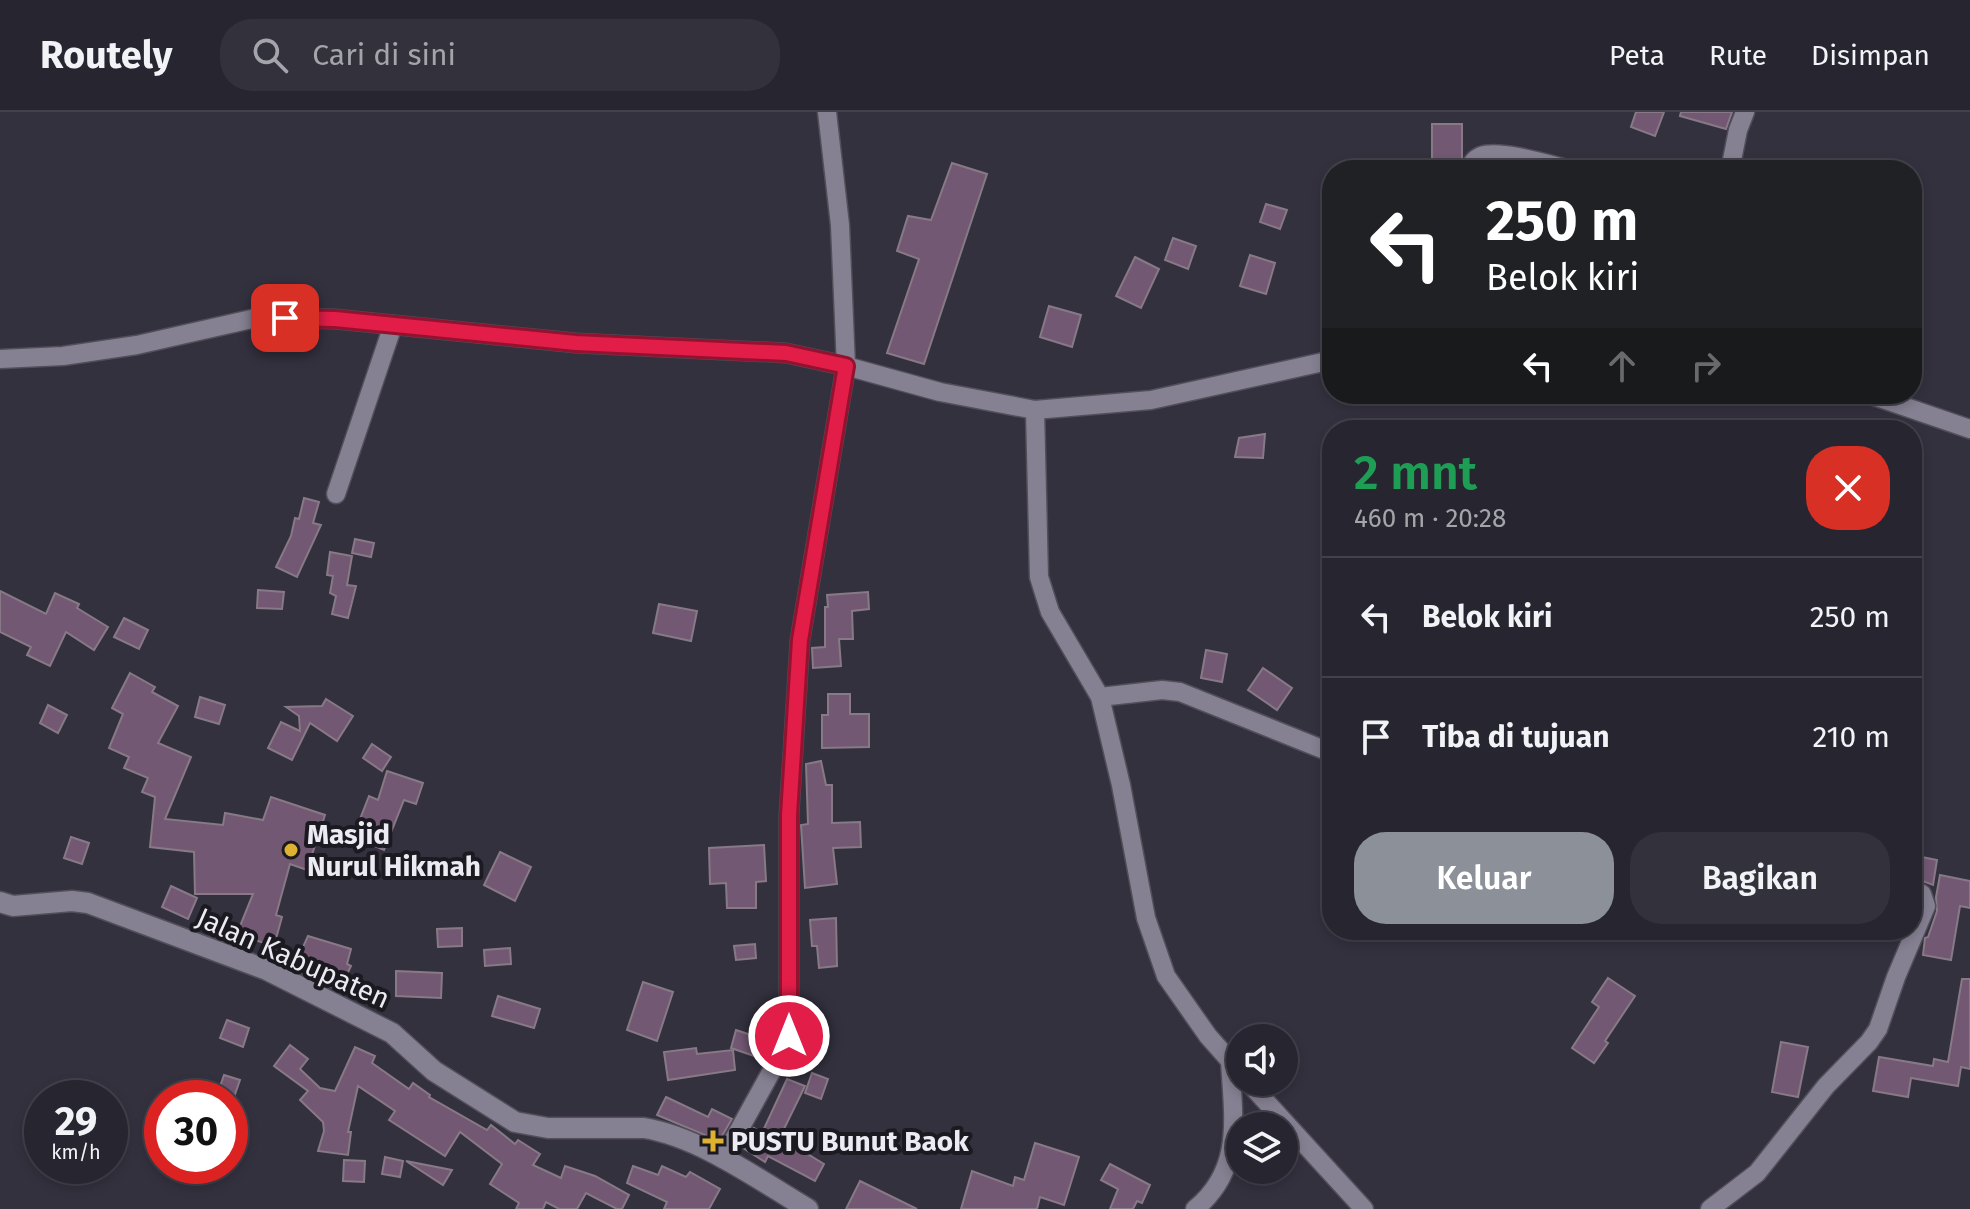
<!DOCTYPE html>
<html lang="id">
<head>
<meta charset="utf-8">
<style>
  :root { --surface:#27252f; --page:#33313b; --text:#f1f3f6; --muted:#a4a5aa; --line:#43424b; --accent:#8c9099 }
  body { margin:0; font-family:"Fira Sans",sans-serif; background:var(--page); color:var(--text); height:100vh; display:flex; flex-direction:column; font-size:30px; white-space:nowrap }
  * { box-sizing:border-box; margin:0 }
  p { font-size:26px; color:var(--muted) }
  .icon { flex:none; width:44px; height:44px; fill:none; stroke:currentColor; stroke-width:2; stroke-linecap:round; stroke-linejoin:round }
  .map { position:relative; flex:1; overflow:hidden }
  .sheet { position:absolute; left:1322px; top:308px; width:600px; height:520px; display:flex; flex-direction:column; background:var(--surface); border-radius:32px; box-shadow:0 4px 12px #0003,0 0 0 2px var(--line) }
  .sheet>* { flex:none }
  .top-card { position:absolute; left:1322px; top:48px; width:600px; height:244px; border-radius:32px; box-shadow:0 4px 12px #0003,0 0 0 2px var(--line); background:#202124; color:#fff; overflow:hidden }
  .tools { position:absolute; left:1226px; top:912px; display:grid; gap:16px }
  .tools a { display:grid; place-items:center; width:72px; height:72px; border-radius:50%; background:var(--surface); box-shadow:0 4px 12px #0003,0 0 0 2px var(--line); font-size:40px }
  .speed { position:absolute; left:24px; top:968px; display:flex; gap:16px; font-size:40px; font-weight:700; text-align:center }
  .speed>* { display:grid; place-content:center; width:104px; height:104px; border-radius:50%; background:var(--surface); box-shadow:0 4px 12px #0003,0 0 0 2px var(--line); line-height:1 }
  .speed small { font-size:20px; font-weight:400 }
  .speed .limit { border:12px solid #d22; background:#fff; color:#111 }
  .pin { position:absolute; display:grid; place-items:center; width:68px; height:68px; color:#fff; margin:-34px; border-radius:16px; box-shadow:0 4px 12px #0006 }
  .me { position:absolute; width:88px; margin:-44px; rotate:0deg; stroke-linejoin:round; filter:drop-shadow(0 0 6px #0008) }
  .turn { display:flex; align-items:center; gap:28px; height:168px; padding:0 32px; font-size:36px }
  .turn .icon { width:104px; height:104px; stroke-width:2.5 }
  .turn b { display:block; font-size:56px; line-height:68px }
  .lanes { display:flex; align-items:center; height:76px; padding:0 32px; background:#0003; justify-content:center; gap:40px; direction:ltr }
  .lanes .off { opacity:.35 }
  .round { display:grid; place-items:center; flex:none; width:84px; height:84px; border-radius:32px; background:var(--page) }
  .headline { display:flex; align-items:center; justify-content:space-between; height:136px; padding:0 32px }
  h1 { font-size:48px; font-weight:600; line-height:60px; color:#1e9e55 }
  .button { display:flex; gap:16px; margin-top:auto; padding:16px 32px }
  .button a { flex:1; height:92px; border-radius:32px; background:var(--accent); color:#fff; font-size:32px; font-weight:600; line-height:92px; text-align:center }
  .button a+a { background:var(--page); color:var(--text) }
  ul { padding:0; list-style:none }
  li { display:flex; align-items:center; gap:24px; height:120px; padding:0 32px; border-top:2px solid var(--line) }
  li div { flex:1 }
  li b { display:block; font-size:30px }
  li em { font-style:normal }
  header { display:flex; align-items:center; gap:48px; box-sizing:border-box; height:112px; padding:0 40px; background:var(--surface); border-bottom:2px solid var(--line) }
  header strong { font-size:38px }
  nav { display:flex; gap:44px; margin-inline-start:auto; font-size:28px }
  .search { width:560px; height:72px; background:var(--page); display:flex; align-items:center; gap:20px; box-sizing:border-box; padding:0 28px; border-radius:32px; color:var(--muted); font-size:30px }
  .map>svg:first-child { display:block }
  .building { fill:#735873; stroke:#877986; stroke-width:2 }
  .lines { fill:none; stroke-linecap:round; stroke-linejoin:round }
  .street-casing { stroke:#524f5b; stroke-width:21 }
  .secondary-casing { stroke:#524f5b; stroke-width:23 }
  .street { stroke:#858192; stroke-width:18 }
  .secondary { stroke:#858192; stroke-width:20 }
  .route-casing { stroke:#92132f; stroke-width:20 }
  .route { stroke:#e11d48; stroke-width:14 }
  .poi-dot { fill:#deb133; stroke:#1b1a20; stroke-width:3 }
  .labels { text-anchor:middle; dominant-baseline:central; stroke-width:8; stroke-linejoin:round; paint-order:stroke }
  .poi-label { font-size:28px; font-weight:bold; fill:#eceaf3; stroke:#1b1a20; text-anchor:start }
  .street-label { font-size:28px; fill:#eceaf3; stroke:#1b1a20 }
</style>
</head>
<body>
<header>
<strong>Routely</strong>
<div class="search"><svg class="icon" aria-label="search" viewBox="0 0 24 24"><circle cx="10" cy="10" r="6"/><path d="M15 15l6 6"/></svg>Cari di sini</div>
<nav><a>Peta</a><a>Rute</a><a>Disimpan</a></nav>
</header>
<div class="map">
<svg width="1970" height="1097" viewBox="0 0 1970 1097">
  <rect width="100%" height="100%" fill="#34313f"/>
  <g class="building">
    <path d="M1636,0h28l-9,24 -24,-9z"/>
    <path d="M1681,0h51l-6,17 -46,-13z"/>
    <path d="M1432,12h30v34l-3,5h-27z"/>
    <path d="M952,51l35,11 -63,190 -37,-11 32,-94 -22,-8 11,-35 23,4z"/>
    <path d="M1266,92l21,6 -7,19 -20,-7z"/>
    <path d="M1173,126l23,8 -8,23 -23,-9z"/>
    <path d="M1250,143l25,8 -9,31 -26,-8z"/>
    <path d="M1135,145l24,12 -18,39 -25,-12z"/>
    <path d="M1049,194l32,9 -9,32 -32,-10z"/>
    <path d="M1265,322l-2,24 -28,-1 4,-19z"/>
    <path d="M304,386l15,4 -6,21 8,2 -24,52 -21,-10 15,-31 4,-18 4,1z"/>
    <path d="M355,427l19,4 -3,14 -19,-4z"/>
    <path d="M330,440l22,4 -5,29 9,1 -8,32 -16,-4 4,-18 -6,-3 3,-17 -6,-1z"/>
    <path d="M258,478l26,2 -2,17 -25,-1z"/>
    <path d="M0,479l46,23 9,-21 24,11 -2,4 31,19 -14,23 -28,-18 -16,34 -23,-11 4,-8 -31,-15z"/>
    <path d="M868,480l1,17 -17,2 1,28h-14l2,27 -28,2 -1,-20 13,-1v-40h3l-1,-12z"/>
    <path d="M659,492l38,7 -6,30 -38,-8z"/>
    <path d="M124,506l24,12 -9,19 -25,-12z"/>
    <path d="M1206,538l21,4 -5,28 -21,-4z"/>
    <path d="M1263,556l29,20 -15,22 -29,-20z"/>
    <path d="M130,561l25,14 -3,5 26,14 -20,37 33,14 -26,62 58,6 2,-12 38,7 8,-23 54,18 -18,55 -17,-6 -14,51 6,2 -8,29 -23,-7 -1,3 -14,-6 17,-42h-58l-1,-42 -44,-5 5,-50 -13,-5 6,-14 -24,-10 5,-11 -20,-9 14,-34 -11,-6z"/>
    <path d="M828,582h22v20h19v33l-47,1v-33h6z"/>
    <path d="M200,585l25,8 -6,19 -24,-7z"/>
    <path d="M326,587l27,17 -16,25 -27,-18 -18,37 -24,-12 13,-26 19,9 -1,-15 -13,-9 36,-1z"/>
    <path d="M48,593l19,10 -9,18 -18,-10z"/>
    <path d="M372,632l19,13 -9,14 -19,-13z"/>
    <path d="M821,649l5,24h6v38l28,-1 1,25 -28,1 4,36 -32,4 -4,-63 7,-1 -2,-60z"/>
    <path d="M387,659l36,12 -7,21 -12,-4 -20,50 -31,-13 16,-41 9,4z"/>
    <path d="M71,725l18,6 -7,21 -18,-6z"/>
    <path d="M764,733l2,36 -10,1v26h-29l-1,-25 -16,1 -1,-36z"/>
    <path d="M500,740l31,15 -16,34 -31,-16z"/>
    <path d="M1912,743l25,5 -4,25 -21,-8z"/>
    <path d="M1940,763l30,6v27l-10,-2 -9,54 -28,-5 2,-17 3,-1 9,-26 -1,-14z"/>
    <path d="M171,774l26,12 -9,21 -26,-12z"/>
    <path d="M836,806l1,48 -18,2 -2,-22h-5l-2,-26z"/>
    <path d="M462,816v18l-24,1 -1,-18z"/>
    <path d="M308,824l43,13 -4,15 4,2 -12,25 -46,-22z"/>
    <path d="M755,832l1,14 -20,2 -2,-14z"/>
    <path d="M510,836l1,16 -26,2 -1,-16z"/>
    <path d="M396,859l46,2 -1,25 -45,-2z"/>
    <path d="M1608,866l27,18 -30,45 3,2 -14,20 -22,-15 27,-41 -7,-5z"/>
    <path d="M1962,867h8v90l-9,-2 -3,19 -47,-8 -3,19 -35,-6 6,-34 54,9 1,-7 14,3z"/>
    <path d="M643,870l30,10 -16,49 -30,-11z"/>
    <path d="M498,884l42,13 -6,19 -42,-12z"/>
    <path d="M227,908l22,8 -6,19 -23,-9z"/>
    <path d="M736,918l24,8 -6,18 -23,-8z"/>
    <path d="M1781,930l27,5 -10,50 -26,-5z"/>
    <path d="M290,933l18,14 -8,10 20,19 15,3 20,-44 20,9 -3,7 37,26 4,-6 17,12 -1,2 58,33 4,-5 24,19 3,-4 22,14 -7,11 28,13 4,-12 30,10 34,19 -7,14h-5l-31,-16 -9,16h-18l-13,-7 -3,7h-27l3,-6 -29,-19 12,-20 -42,-32 -15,24 -56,-36 6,-9 -37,-25 -10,46h3l-3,23 -30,-4 6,-20 -1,-9 -23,-22 8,-9 -34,-25z"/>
    <path d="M696,936l1,6 36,-4 2,20 -67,10 -4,-28z"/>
    <path d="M812,961l16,6 -7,20 -16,-6z"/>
    <path d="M224,963l16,5 -7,20 -16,-5z"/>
    <path d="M787,967l18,7 -25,51 44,27 -9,17 -47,-25 -3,6 -22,-14 11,-20 8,5z"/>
    <path d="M666,985l42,20 4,-8 20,10 -13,22 -62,-26z"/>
    <path d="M1035,1031l44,14 -15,48 -24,-8 -3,12h-76l11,-38 41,15 2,-9 9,3z"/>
    <path d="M385,1045l18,4 -3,16 -18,-3z"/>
    <path d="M344,1048l21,1 -1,21 -21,-1z"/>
    <path d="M406,1049l46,9 -9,15z"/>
    <path d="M1110,1052l40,21 -8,18 -5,-2 -4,8h-23l8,-20 -17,-9z"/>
    <path d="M633,1054l25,9 4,-9 24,11 4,-5 30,17 -11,20h-45l3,-7 -40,-19z"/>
    <path d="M860,1069l57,28h-71z"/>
  </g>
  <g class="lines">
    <defs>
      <g id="street">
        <path d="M1469,58c3,-7 5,-11 12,-14 19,-7 70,9 90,14"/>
        <path d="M1730,58l8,-40 7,-18"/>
        <path d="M0,247l63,-3 74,-11 123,-28 75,2 241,24 210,10 60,13 94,26 95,18 116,-10 181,-40"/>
        <path d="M1868,282l102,35"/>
        <path d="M1035,298l4,167 11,35 50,85 21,88 25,133 20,58 42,60 32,36"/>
        <path d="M336,382l57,-169"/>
        <path d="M1100,585l62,-7 18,2 152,61"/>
        <path d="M1248,970l116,127"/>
        <path d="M723,1047l63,-114 3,-9v-221l11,-175 46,-274 -6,-141 -13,-113"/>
        <path d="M1195,1097c49,-40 38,-93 35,-149"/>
        <path d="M1710,1097l47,-36 69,-87 43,-44 9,-13 18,-52 30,-71 -4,-12 -10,-5"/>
      </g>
      <path id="secondary" d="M0,790l13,4 59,-5 16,2 179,67 125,63 42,38 81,51 33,6h96c56,9 115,52 164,81"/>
    </defs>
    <use href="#street" class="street-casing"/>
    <use href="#secondary" class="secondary-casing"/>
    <use href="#street" class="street"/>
    <use href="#secondary" class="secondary"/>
  </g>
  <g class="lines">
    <defs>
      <path id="route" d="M285,206l50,1 241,24 210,10 60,13 -46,274 -11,175v221"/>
    </defs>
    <use href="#route" class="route-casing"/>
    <use href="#route" class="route"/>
  </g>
  <g class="poi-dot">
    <circle cx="291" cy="738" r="8"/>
    <path d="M709 1017h8v8h8v8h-8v8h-8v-8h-8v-8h8z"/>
  </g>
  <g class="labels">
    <g class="poi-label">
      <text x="307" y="722">Masjid<tspan x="307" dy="32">Nurul Hikmah</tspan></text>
      <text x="731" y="1029">PUSTU Bunut Baok</text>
    </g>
    <g class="street-label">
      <text transform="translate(293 846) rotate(24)">Jalan Kabupaten</text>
    </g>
  </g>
</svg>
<div class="tools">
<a><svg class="icon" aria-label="sound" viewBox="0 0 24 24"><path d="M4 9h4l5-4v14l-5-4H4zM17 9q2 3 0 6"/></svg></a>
<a><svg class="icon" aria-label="layers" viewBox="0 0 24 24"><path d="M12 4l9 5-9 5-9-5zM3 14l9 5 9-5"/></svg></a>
</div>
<div class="speed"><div>29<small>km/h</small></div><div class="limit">30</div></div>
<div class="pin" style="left:285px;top:206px;background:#d93025"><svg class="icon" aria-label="arrive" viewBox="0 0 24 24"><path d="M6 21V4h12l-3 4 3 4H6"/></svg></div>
<svg class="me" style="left:789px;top:924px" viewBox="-20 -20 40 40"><circle r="17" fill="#e11d48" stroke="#fff" stroke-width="3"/><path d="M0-11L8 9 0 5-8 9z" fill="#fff"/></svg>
<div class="top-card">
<div class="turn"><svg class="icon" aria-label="left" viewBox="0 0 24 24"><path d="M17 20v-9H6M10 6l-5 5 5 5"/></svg><div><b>250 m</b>Belok kiri</div></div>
<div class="lanes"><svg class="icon" aria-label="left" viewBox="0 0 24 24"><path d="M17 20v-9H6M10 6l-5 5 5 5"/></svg><svg class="icon off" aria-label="ahead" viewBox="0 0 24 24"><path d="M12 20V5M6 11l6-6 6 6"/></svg><svg class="icon off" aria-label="right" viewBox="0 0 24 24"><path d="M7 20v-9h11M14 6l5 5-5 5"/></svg></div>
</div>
<section class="sheet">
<div class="headline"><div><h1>2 mnt</h1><p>460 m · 20:28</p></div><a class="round" style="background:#d93025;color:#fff"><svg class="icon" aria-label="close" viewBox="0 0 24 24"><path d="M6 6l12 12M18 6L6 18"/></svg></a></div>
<ul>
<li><svg class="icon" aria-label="left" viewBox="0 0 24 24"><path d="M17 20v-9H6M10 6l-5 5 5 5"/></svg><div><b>Belok kiri</b></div><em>250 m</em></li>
<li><svg class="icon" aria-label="arrive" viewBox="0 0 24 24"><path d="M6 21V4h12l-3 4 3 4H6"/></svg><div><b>Tiba di tujuan</b></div><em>210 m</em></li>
</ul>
<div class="button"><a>Keluar</a><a>Bagikan</a></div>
</section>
</div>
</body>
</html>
